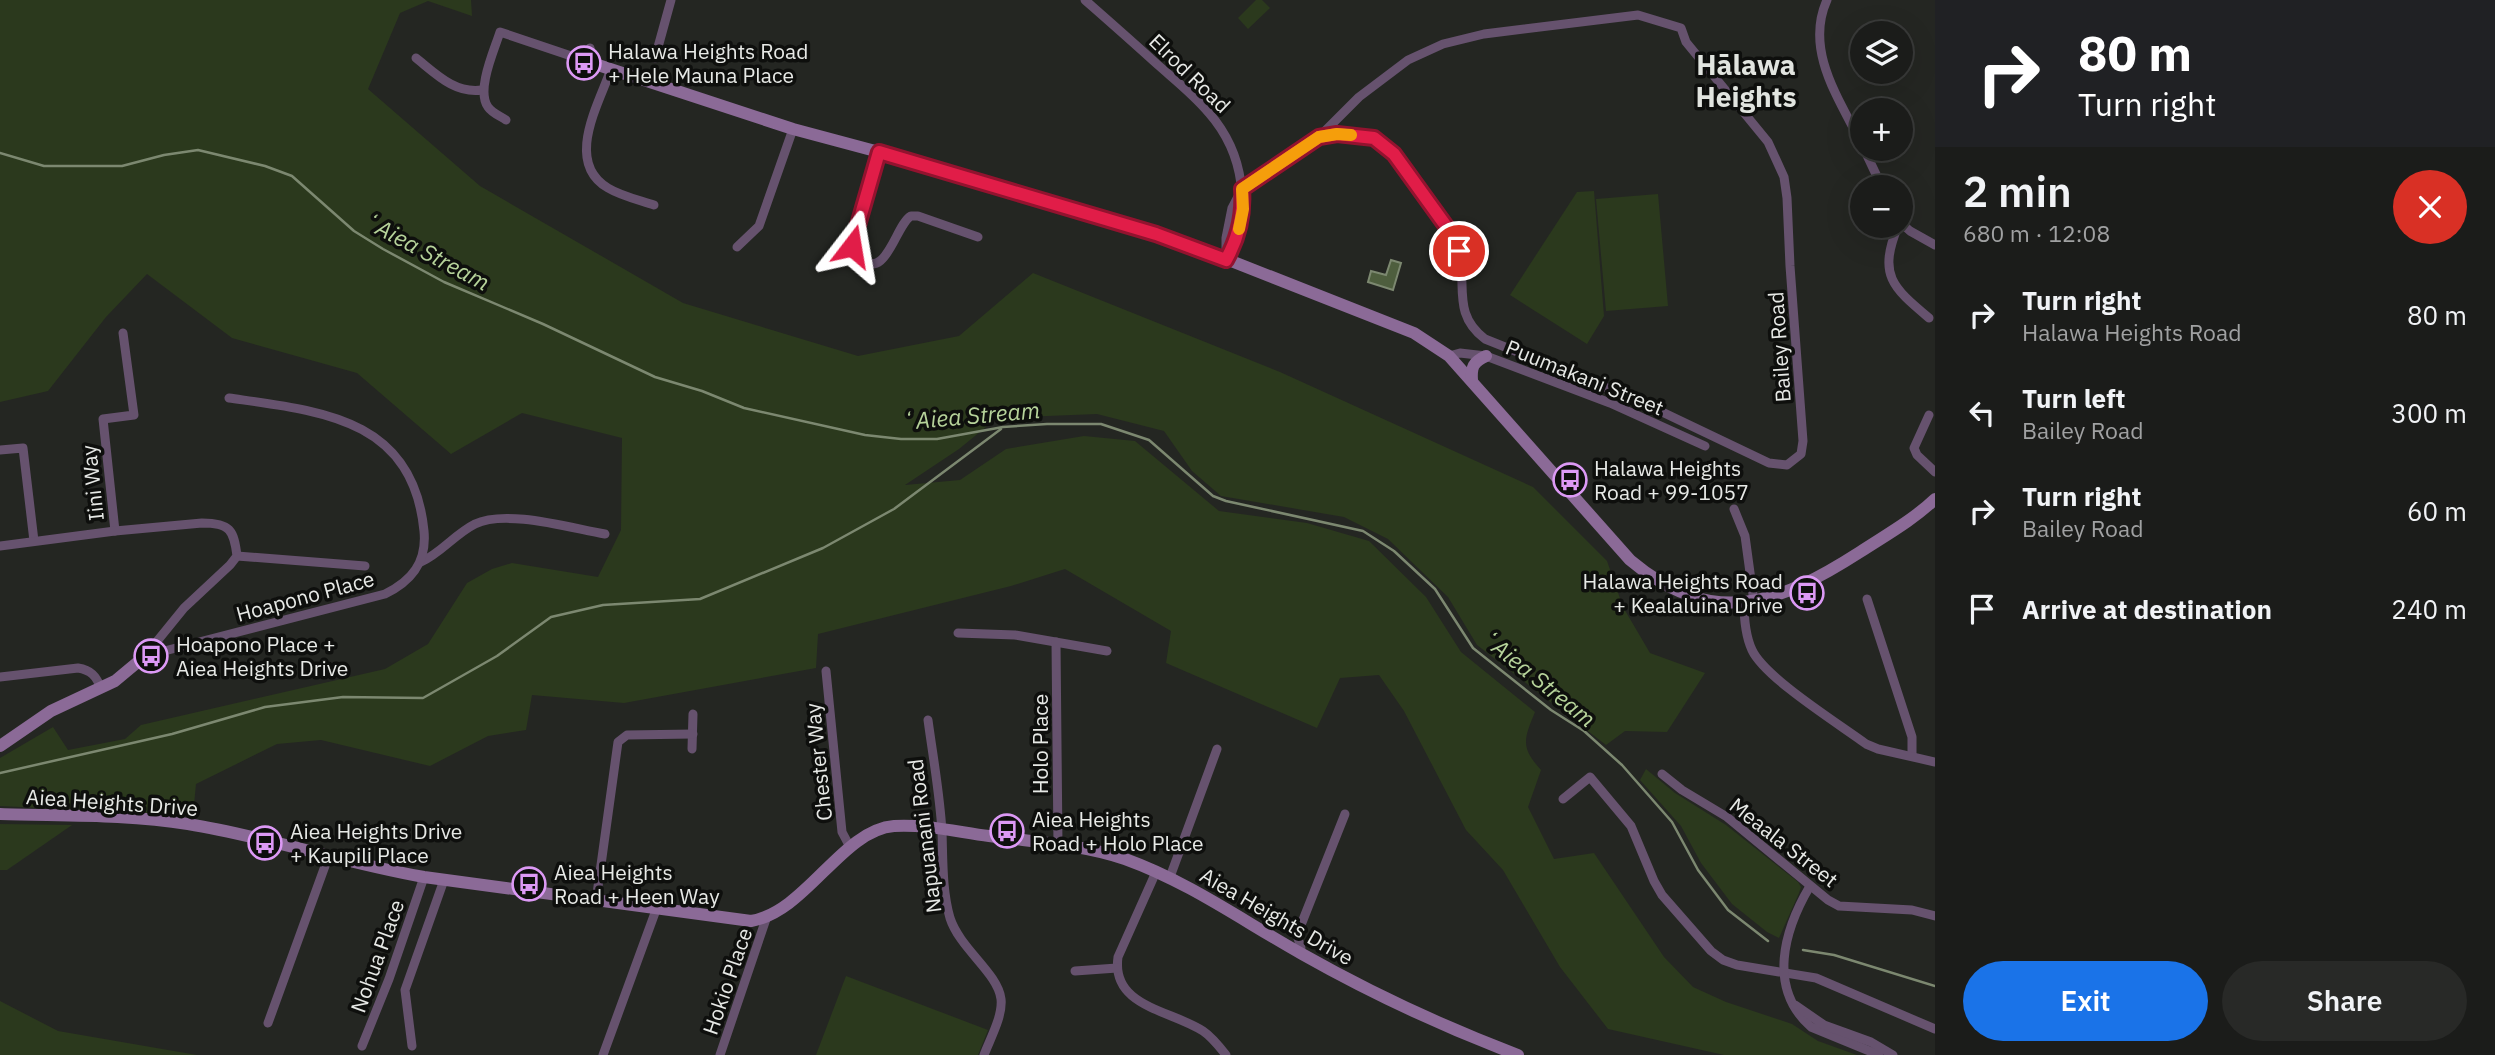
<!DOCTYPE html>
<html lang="en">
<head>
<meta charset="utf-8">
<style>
  :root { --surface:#1b1c1a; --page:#282927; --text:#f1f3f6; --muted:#a0a1a2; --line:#393a39; --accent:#1a73e8 }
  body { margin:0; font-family:"IBM Plex Sans",sans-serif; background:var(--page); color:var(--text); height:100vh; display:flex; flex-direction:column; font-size:26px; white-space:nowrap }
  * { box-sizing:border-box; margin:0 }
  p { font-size:23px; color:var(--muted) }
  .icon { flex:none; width:38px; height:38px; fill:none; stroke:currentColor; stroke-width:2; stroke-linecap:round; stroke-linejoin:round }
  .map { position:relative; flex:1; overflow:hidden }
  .drawer { display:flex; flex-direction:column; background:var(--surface); width:560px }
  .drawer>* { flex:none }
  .guide { background:#202124; color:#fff; overflow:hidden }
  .fabs { position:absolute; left:1850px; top:21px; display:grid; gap:14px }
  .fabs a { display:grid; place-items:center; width:63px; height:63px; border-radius:50%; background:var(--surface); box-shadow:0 7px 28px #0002,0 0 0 2px var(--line); font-size:35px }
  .pin { position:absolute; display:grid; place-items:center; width:60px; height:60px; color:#fff; margin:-30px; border:4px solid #fff; border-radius:50%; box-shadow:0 2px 7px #0007 }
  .me { position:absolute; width:77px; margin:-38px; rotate:14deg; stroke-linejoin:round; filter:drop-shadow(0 0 5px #0008) }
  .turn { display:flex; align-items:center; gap:24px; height:147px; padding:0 28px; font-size:32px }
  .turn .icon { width:91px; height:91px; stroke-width:2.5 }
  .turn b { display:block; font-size:49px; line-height:60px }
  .round { display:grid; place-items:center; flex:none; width:74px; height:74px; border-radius:37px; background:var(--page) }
  .summary { display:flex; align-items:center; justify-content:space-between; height:119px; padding:0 28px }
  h1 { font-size:42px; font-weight:600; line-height:52px }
  .button { display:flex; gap:14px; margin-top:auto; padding:14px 28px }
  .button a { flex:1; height:80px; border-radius:42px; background:var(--accent); color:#fff; font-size:28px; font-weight:600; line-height:80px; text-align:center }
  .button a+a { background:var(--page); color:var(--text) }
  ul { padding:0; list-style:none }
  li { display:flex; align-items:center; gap:21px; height:98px; padding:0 28px }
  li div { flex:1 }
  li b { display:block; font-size:26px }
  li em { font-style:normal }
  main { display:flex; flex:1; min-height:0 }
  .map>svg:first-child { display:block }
  .green { fill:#2b391d }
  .water { fill:#4e5e3e; stroke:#7c8870; stroke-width:2 }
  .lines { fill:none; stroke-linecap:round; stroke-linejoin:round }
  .stream { stroke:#7c8870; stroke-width:2.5 }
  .street { stroke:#66526e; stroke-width:9 }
  .secondary { stroke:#8b6a97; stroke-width:12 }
  .route-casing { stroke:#92132f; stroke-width:18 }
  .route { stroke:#e11d48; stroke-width:12 }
  .slow { stroke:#f59e0b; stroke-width:12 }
  .labels { text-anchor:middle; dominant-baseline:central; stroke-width:7; stroke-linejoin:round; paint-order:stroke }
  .poi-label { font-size:21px; fill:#e7e9e6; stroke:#0e0f0d; text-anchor:start }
  .street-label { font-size:21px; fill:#e7e9e6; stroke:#0e0f0d }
  .water-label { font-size:23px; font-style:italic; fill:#b6d39a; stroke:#0e0f0d }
  .district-label { font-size:28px; font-weight:bold; fill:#e1e4df; stroke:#0e0f0d }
</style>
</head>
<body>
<main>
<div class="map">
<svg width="1935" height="1055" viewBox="0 0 1935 1055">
  <rect width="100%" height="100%" fill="#242622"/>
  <g class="green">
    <path d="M0,0h471l1,16 -44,-15 -28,12 -32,76 112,97 203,117 175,53 101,-20 74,-63 247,99 253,115 74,74 16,46 27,46 55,20 -38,59 -42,-1 -19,14 -129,-100 -29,-48 -60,-58 -44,-22 -123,-21 -29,-25 -28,-40 -67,-17 -100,4 -38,31 -54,36 55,-5 46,-31 78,-13 51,5 84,70 88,12 62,18 57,56 35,55 74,60c-11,27 -15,35 6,58l-13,37 26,52 40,-6 70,104 29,30 33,15 66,22 26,17 39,14h-133l-116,-26 -48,-62 -57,-97 -37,-40 -62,-119 -25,-36 -39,3 -23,50 -151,-65 5,-32 -106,-62 -54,17 -193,48 -2,34 -192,35 -92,-8 -6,35 -38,6 -58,30 -109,-26 -44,4 -81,40 -3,31 -193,-9v-48l53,-31 15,23 57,-11 16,-14 244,-56 43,-25 39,-61 25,-14 20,-6 86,14 23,-47 1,-92 -100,-25 -71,41 -94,-81 -125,-35 -85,-64 -41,43 -58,74 -48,11z"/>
    <path d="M1256,0h6l8,8 -22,21 -10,-11z"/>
    <path d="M1594,191l10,125 -17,28 -77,-49 67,-103z"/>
    <path d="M1658,194l10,112 -62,5 -10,-112z"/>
    <path d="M1646,769l29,24 51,32 72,57 3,5 -2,6 -20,45 -12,-6 -35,-28 -31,-41 -20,-37 -41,-46z"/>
    <path d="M0,824l72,1 -65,45h-7z"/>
    <path d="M846,976l142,54 -10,25h-162z"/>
    <path d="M0,1001l58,30 139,24h-197z"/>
  </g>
  <path class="water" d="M1391,260l10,3 -8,27 -25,-8 3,-11 15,4z"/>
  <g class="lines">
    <g class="stream">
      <path d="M0,153l44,13h78l42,-11 34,-5 67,16 27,10 62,55 29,18 61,33 99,42 112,53 47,14 42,17 121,27 36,4h36l66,-12 44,-3h54l48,16 64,56 13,5 137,30 31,20 41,38 38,59 78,62 33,21 38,34 50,57 26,48 30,40 40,31"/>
      <path d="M0,773l172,-39 93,-27 78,-10 80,1 74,-42 54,-39 52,-12 97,-6 123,-51 71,-39 107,-80"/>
      <path d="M1803,950l31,5 101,31"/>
    </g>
    <g class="street">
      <path d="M1085,0c25,22 49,43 73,65 17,15 36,30 51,48 35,40 44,98 18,145"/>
      <path d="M1827,0c-23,51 13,100 35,145"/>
      <path d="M590,48l5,16"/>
      <path d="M416,58c20,16 39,36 66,32"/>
      <path d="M655,58l16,-58"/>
      <path d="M611,69c-12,35 -47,93 -3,119 13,8 31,12 46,17"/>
      <path d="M506,120c-6,-4 -14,-7 -18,-13 -12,-17 6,-56 12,-75l95,32"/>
      <path d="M1864,149l18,38"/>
      <path d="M879,152l-26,83c-1,9 -1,14 5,21 28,29 37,-31 53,-40h7l60,21"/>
      <path d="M1900,222l10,9 25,14"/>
      <path d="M1898,226c-20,49 -6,61 31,92"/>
      <path d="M737,247l22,-21 34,-97"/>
      <path d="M1226,259v-21l6,-30 10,-19 77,-52 40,-40 49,-37 35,-16 41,-10 154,-19 43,13 5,14 82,100 16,35 3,21 3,68 13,175 -2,13 -14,11 -18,-2 -132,-63 -152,-61c-33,-25 -18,-53 -26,-88 -6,-22 -63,-102 -82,-112 -17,-8 -41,-5 -58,-2"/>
      <path d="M1449,356l11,-3 26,3 124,47 95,43"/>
      <path d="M1929,415l-15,33 3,7 18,17"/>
      <path d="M0,450l23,-2 11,93"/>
      <path d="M1734,509l11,27 9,66"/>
      <path d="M115,531l-12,-112 31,-4 -11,-82"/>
      <path d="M0,546l115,-15 87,-8c28,0 32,7 35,33l-7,9 -46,43 -39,48"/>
      <path d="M237,556l128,10"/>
      <path d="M421,562c20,-9 34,-28 54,-38 31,-15 95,4 130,10"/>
      <path d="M1867,599l45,138v19"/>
      <path d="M1744,602c0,16 1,33 8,48 13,28 87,74 114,94l12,5 57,13"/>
      <path d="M958,633l57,2 92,16"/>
      <path d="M1056,642l2,204"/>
      <path d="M145,656l240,-62c27,-13 42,-32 39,-63 -11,-113 -103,-120 -195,-133"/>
      <path d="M826,671l16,161 8,15"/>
      <path d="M0,677l78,-9c13,2 18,8 23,20"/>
      <path d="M928,720c5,37 12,75 14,112 1,28 0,58 8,86 10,31 48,55 51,81 2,17 -11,40 -17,56"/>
      <path d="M692,749l1,-35"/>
      <path d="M1662,774l20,16 45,27 101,83 11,6 73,4 23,6"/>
      <path d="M1563,799l27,-22 41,49 23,55 8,14 49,56 12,9 14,5 79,13 119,51"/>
      <path d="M1156,872l-38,85c-7,50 53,53 85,74 9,6 16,15 23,24"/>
      <path d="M1170,877l47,-128"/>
      <path d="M1810,886c-26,44 -43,102 1,141l68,28"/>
      <path d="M596,901l22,-159 9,-7 66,-1"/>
      <path d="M1299,953l2,-5 -4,-13 48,-121"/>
      <path d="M1075,971l42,-3"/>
      <path d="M1795,1005l29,20 47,17 22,13"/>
      <path d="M268,1023l61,-168"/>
      <path d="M362,1046l27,-67 35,-102"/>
      <path d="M412,1046l-7,-56 39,-110"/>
      <path d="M603,1055l53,-145"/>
      <path d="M720,1055l46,-136"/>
    </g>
    <g class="secondary">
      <path d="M595,64l198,65 86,23 277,82 70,25 188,74 35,23 181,204c83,70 149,44 230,-8 26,-17 53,-32 75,-53"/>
      <path d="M1472,381c-1,-14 1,-19 14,-25"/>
      <path d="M0,746l51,-35 64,-30 30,-25"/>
      <path d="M0,814c62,2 126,0 188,10 80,13 156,39 236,53l327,44c55,-9 91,-91 143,-95 31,-2 64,6 95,10 44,6 93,8 136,23 64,23 118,62 177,95 69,39 142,73 216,101"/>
    </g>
  </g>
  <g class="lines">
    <defs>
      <path id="route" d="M852,246l27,-94 277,82 70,26c13,-23 18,-45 16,-71l77,-52 18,-3 37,4 20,16 57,79 8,18"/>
    </defs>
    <use href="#route" class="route-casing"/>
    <use href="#route" class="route"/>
    <path class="slow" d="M1239,229l4,-20 -1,-20 77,-52 18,-3 14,1"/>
  </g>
  <defs>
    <symbol id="bus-ring" viewBox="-11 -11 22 22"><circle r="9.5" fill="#0e0f0d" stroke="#dc99f5" stroke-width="1.5"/><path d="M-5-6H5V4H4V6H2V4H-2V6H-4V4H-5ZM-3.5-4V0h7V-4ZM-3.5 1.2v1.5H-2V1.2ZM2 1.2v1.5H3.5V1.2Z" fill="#dc99f5"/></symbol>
  </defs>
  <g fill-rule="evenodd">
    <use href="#bus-ring" x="565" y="44" width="38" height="38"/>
    <use href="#bus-ring" x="1551" y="461" width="38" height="38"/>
    <use href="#bus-ring" x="1788" y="574" width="38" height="38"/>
    <use href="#bus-ring" x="132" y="637" width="38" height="38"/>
    <use href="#bus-ring" x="988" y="812" width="38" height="38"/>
    <use href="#bus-ring" x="246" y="824" width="38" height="38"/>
    <use href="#bus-ring" x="510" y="865" width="38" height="38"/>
  </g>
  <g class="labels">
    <g class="poi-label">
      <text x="608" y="51">Halawa Heights Road<tspan x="608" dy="24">+ Hele Mauna Place</tspan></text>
      <text x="1594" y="468">Halawa Heights<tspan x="1594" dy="24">Road + 99-1057</tspan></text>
      <text x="1783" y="581" text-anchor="end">Halawa Heights Road<tspan x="1783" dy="24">+ Kealaluina Drive</tspan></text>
      <text x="176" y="644">Hoapono Place +<tspan x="176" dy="24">Aiea Heights Drive</tspan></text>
      <text x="1032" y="819">Aiea Heights<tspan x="1032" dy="24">Road + Holo Place</tspan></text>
      <text x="290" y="831">Aiea Heights Drive<tspan x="290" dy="24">+ Kaupili Place</tspan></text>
      <text x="554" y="872">Aiea Heights<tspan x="554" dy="24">Road + Heen Way</tspan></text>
    </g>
    <g class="street-label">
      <text transform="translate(1190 73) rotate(44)">Elrod Road</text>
      <text transform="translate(1779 347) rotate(-94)">Bailey Road</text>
      <text transform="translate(1585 377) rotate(22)">Puumakani Street</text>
      <text transform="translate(92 483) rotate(-96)">Iini Way</text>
      <text transform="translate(305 596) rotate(-15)">Hoapono Place</text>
      <text transform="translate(1040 744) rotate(-90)">Holo Place</text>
      <text transform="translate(818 762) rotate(-96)">Chester Way</text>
      <text transform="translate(112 802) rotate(4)">Aiea Heights Drive</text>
      <text transform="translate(924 836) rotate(-97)">Napuanani Road</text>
      <text transform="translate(1784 842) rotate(38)">Meaala Street</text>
      <text transform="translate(1277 916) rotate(30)">Aiea Heights Drive</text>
      <text transform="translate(377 956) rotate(-70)">Nohua Place</text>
      <text transform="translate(727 981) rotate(-71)">Hokio Place</text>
    </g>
    <g class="water-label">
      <text transform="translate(427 251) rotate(28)">ʻAiea Stream</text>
      <text transform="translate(971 415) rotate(-5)">ʻAiea Stream</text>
      <text transform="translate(1539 678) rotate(39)">ʻAiea Stream</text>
    </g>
    <g class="district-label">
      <text x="1746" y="64">Hālawa<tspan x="1746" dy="32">Heights</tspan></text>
    </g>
  </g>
</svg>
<div class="fabs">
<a><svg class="icon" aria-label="layers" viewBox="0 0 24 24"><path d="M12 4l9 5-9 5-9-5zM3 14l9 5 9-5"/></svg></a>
<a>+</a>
<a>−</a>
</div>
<div class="pin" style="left:1459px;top:251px;background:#d93025"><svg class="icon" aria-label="arrive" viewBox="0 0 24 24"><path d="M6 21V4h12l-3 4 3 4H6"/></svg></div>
<svg class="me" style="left:852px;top:246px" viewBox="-20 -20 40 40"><path d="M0-17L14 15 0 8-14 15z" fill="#e11d48" stroke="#fff" stroke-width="4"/></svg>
</div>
<section class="drawer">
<div class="guide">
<div class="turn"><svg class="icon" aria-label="right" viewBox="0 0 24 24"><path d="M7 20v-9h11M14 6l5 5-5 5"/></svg><div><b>80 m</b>Turn right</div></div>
</div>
<div class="summary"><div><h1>2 min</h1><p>680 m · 12:08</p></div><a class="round" style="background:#d93025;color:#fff"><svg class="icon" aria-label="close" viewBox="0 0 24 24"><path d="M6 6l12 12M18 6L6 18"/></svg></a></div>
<ul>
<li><svg class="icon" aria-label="right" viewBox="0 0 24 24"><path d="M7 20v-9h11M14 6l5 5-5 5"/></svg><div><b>Turn right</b><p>Halawa Heights Road</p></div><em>80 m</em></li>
<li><svg class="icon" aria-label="left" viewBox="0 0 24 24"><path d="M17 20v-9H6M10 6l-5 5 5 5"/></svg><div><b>Turn left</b><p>Bailey Road</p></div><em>300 m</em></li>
<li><svg class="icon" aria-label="right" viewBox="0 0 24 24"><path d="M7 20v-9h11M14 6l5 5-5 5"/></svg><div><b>Turn right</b><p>Bailey Road</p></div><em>60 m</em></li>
<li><svg class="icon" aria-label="arrive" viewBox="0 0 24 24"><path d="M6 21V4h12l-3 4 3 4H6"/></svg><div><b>Arrive at destination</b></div><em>240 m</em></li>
</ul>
<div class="button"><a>Exit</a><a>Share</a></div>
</section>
</main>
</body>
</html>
